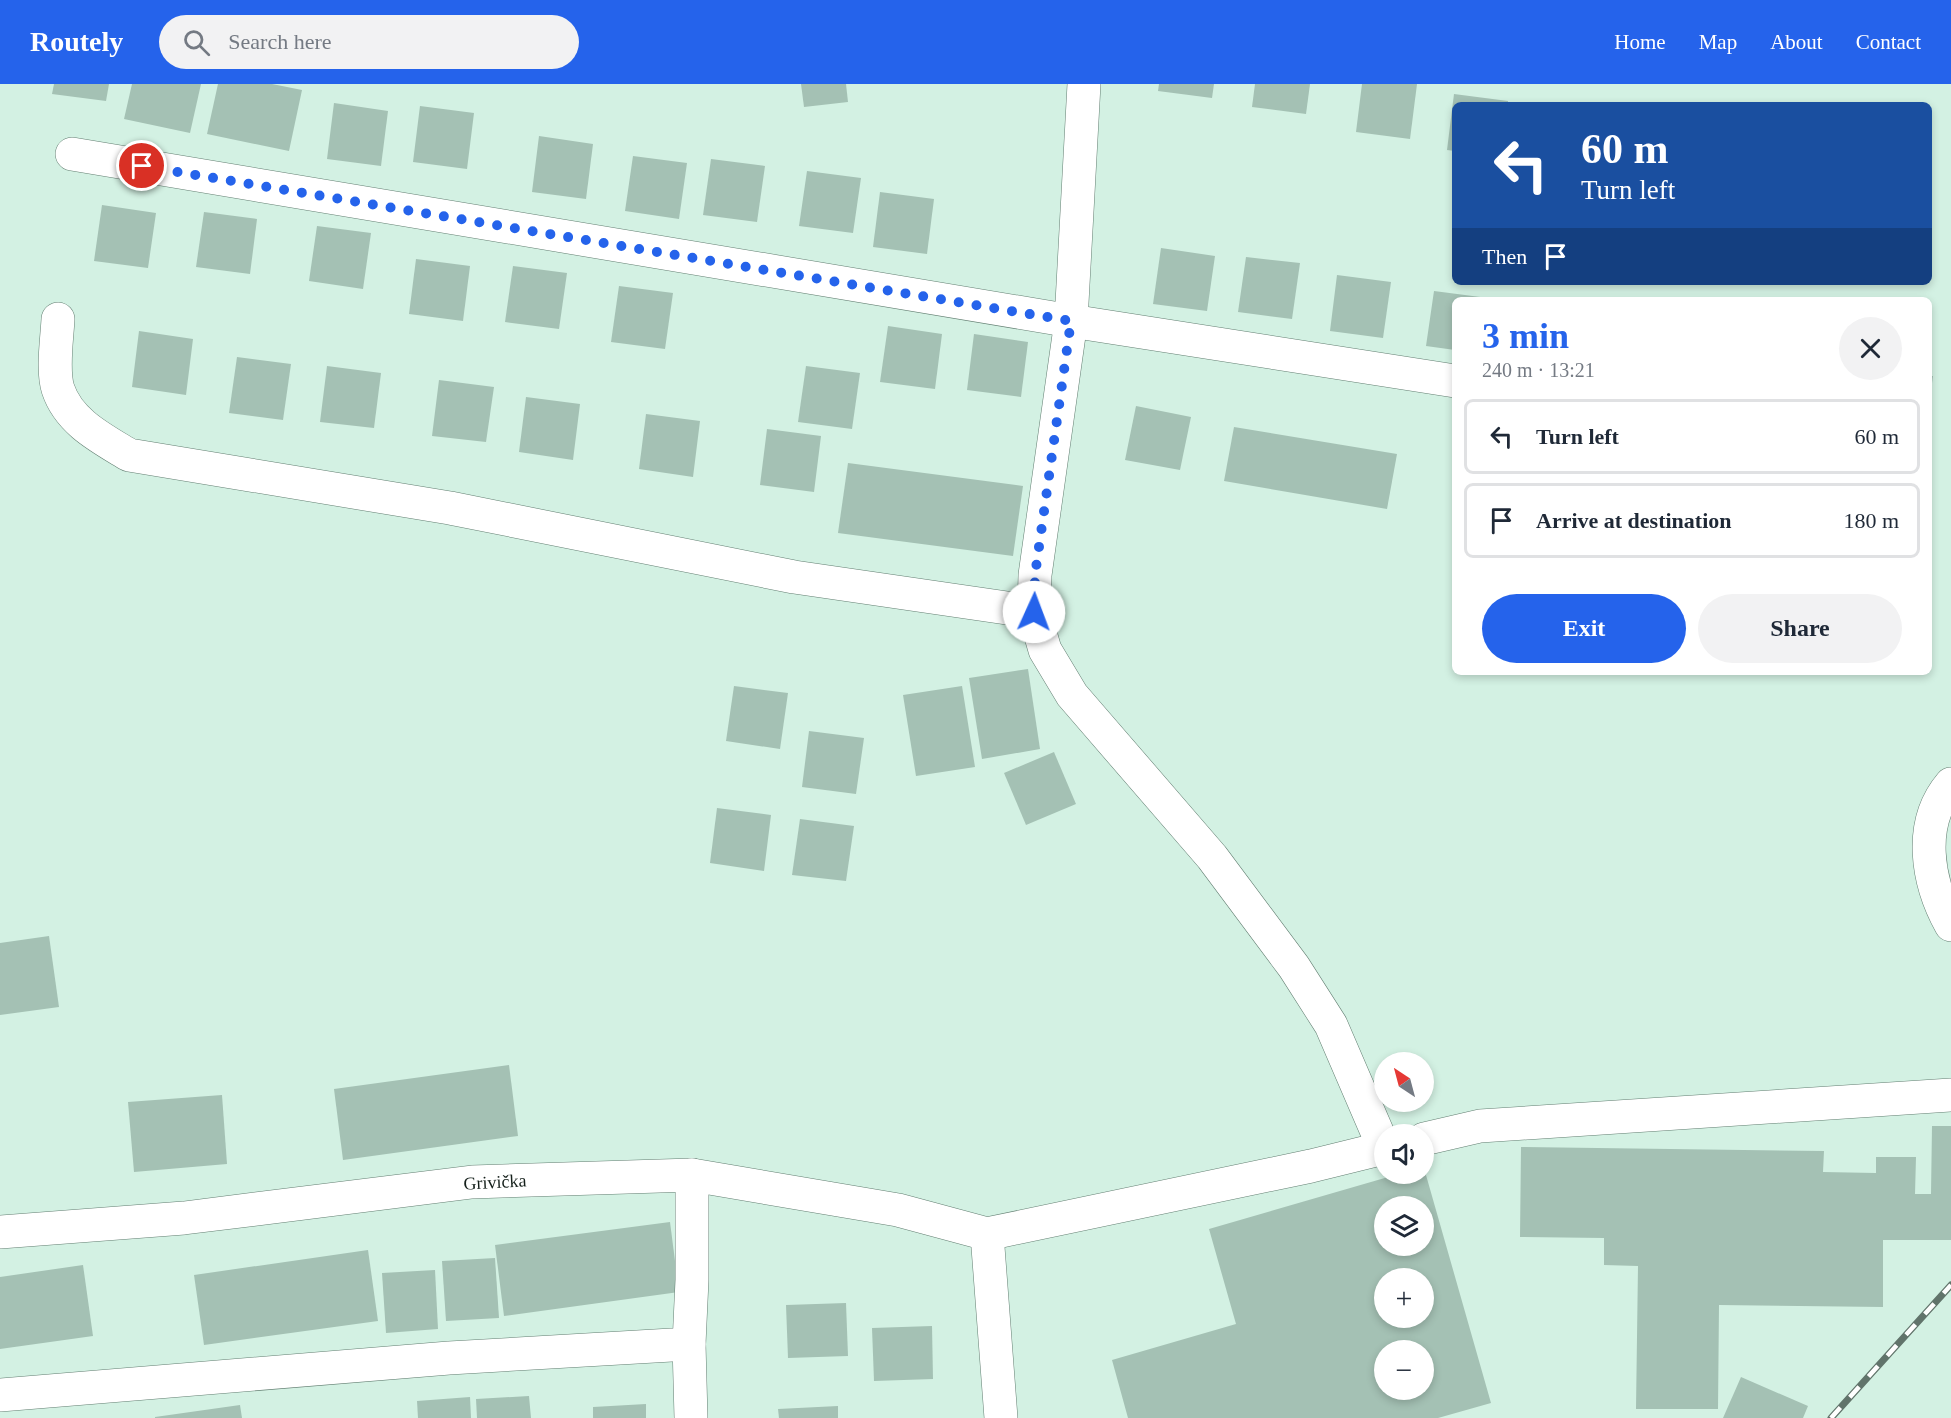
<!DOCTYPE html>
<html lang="en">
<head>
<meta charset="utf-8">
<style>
  :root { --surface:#fff; --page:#f2f2f3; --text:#1f2937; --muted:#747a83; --line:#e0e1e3; --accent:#2563eb }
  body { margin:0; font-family:Georgia,serif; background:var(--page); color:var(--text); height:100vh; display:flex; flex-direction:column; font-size:22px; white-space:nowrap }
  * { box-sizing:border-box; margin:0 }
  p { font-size:20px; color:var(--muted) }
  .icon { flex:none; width:33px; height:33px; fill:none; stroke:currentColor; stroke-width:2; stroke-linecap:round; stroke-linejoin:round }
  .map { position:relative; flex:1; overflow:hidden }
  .details { position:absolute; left:1452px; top:213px; width:480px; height:378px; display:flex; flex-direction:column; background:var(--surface); border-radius:9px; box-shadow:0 3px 9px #0003 }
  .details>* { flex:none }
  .top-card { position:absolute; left:1452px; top:18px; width:480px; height:183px; border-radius:9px; box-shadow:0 3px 9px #0003; background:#1a4fa0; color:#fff; overflow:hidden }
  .needle { width:39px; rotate:324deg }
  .tools { position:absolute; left:1374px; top:968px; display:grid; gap:12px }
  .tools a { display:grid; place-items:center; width:60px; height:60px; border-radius:50%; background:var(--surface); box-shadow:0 3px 9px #0003; font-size:30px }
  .pin { position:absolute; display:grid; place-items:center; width:51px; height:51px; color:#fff; margin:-26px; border:3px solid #fff; border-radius:50%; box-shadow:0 2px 6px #0007 }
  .me { position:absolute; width:66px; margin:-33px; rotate:2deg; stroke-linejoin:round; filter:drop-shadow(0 0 4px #0008) }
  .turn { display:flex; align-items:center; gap:21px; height:126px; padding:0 30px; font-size:27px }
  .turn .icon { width:78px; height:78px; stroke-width:2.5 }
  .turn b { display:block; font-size:42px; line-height:51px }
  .then { display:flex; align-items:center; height:57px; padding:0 30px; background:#0003; gap:12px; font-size:22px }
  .round { display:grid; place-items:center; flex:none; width:63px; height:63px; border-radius:32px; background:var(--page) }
  .head { display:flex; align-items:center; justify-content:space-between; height:102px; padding:0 30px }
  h1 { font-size:36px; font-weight:600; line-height:45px; color:var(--accent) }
  .primary-button { display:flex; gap:12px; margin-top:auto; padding:12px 30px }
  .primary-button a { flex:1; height:69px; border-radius:36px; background:var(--accent); color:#fff; font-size:24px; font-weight:600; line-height:69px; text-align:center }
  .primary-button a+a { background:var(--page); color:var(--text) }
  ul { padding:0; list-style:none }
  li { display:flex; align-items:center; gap:18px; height:75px; margin:0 12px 9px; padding:0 18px; border:3px solid var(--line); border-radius:9px }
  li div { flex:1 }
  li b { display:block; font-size:22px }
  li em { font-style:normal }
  header { display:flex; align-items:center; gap:36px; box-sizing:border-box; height:84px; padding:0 30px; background:var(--accent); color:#fff }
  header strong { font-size:28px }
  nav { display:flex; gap:33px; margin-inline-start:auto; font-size:21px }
  .search { width:420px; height:54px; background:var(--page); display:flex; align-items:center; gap:15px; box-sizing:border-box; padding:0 21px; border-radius:33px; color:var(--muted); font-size:22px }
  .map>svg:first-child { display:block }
  .building { fill:#a4c1b4; fill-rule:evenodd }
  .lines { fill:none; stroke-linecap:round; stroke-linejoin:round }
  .street-casing { stroke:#637f72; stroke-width:34 }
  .street { stroke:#fff; stroke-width:33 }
  .rail-casing { stroke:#61746b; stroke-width:7 }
  .rail { stroke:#fff; stroke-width:4.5; stroke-dasharray:14; stroke-linecap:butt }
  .route { stroke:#2563eb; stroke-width:10; stroke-dasharray:0 18 }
  .labels { text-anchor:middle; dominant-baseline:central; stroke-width:5; stroke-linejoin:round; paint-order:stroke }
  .street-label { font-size:18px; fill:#15201b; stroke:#fff }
</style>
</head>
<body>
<header>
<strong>Routely</strong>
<div class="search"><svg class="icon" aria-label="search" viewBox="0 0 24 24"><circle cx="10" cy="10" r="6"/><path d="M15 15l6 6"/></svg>Search here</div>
<nav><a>Home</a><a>Map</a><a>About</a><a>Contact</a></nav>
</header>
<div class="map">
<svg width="1951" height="1334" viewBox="0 0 1951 1334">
  <rect width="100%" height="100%" fill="#d3f1e3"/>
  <g class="building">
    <path d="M54,0h55l-3,17 -54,-7z"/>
    <path d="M132,0h69l-11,49 -66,-14z"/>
    <path d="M218,0h54l30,6 -13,61 -82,-17z"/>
    <path d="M801,0h45l2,18 -44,5z"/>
    <path d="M1159,0h55l-2,14 -54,-7z"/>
    <path d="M1255,0h55l-4,30 -54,-7z"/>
    <path d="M1362,0h55l-7,55 -54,-7z"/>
    <path d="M1454,10l54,7v4h-53v46l-8,-1z"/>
    <path d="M334,19l54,8 -7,55 -54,-7z"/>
    <path d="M420,22l54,7 -7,56 -54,-7z"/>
    <path d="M539,52l54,8 -7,55 -54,-7z"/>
    <path d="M633,72l54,7 -8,56 -54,-8z"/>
    <path d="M711,75l54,7 -8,56 -54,-7z"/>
    <path d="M807,87l54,7 -8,55 -54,-7z"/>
    <path d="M880,108l54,7 -7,55 -54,-7z"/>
    <path d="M102,121l54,8 -8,55 -54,-7z"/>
    <path d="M204,128l53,7 -7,55 -54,-7z"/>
    <path d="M317,142l54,7 -8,56 -54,-8z"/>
    <path d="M1161,164l54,8 -8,55 -54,-7z"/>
    <path d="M1246,173l54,6 -8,56 -54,-7z"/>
    <path d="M416,175l54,7 -7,55 -54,-7z"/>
    <path d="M513,182l54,7 -8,56 -54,-7z"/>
    <path d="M1337,191l54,7 -8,56 -53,-7z"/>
    <path d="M619,202l54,7 -8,56 -54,-7z"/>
    <path d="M1434,207l54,7 -1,2h-32v50l-29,-4z"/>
    <path d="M888,242l54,8 -7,55 -55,-7z"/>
    <path d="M139,247l54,8 -7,56 -54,-8z"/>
    <path d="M974,250l54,8 -7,55 -54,-7z"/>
    <path d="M237,273l54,7 -8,56 -54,-7z"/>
    <path d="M327,282l54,7 -7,55 -54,-6z"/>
    <path d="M806,282l54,7 -8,56 -54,-7z"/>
    <path d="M1929,292h4l-3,21h-1z"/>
    <path d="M439,296l55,7 -8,55 -54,-6z"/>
    <path d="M526,313l54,7 -7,56 -54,-8z"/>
    <path d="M1136,322l55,11 -11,53 -55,-10z"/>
    <path d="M646,330l54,7 -7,56 -54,-8z"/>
    <path d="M1234,343l163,27 -10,55 -163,-28z"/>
    <path d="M767,345l54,7 -7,56 -54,-7z"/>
    <path d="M848,379l175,23 -10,70 -175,-23z"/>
    <path d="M1028,585l12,80 -58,10 -13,-81z"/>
    <path d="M734,602l54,7 -8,56 -54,-8z"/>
    <path d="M962,602l13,81 -59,9 -13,-81z"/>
    <path d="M809,647l55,7 -8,56 -54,-7z"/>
    <path d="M1054,668l22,52 -50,21 -22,-52z"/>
    <path d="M717,724l54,7 -7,56 -54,-8z"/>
    <path d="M800,735l54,7 -8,55 -54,-6z"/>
    <path d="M49,852l10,71 -59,8v-72z"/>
    <path d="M509,981l9,71 -175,24 -9,-71z"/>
    <path d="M222,1011l5,69 -93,8 -6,-70z"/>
    <path d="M1932,1042h19v114h-68v67l-164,-2 -1,104h-82l2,-143 -34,-1v-27l-84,-1 1,-90 303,4 -1,21 53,1v-16h40l-1,37h16z"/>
    <path d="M1424,1084l67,235 -53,15h-310l-16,-58 124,-36 -27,-95 193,-56h22zM1384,1122h40v39h-40zM1384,1194h40v39h-40zM1384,1266h40v39h-40z"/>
    <path d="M670,1138l9,70 -175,24 -9,-71z"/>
    <path d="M368,1166l10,71 -174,24 -10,-70z"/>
    <path d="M495,1174l4,60 -53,3 -4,-60z"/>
    <path d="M83,1181l10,71 -93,13v-72z"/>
    <path d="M435,1186l3,59 -52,4 -4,-60z"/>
    <path d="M846,1219l2,53 -60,2 -2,-53z"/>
    <path d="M932,1242l1,53 -59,2 -2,-53z"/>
    <path d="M1741,1293l67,29 -5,12h-80z"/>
    <path d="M529,1312l2,22h-54l-1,-19z"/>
    <path d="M470,1313l1,21h-53l-1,-17z"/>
    <path d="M646,1320v14h-53v-11z"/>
    <path d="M240,1321l2,13h-87v-1z"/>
    <path d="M838,1322v12h-59l-1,-9z"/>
  </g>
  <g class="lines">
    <defs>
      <g id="street">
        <path d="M1084,0l-13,237 -36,254 -1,37 11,38 27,45 140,162 82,110 37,58 53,123"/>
        <path d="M72,70l999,167 384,60"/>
        <path d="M58,235c-1,20 -6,51 0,70 11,33 43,49 71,66l321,53 344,69 240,35"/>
        <path d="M1951,700c-34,40 -24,98 0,141"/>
        <path d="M1424,1055l56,-13 471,-31"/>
        <path d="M0,1148l184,-14 288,-36 220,-7 206,35 89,24 324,-68 73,-18"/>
        <path d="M987,1150l14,184"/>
        <path d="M689,1260l2,74"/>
        <path d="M0,1311l449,-37 240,-14 3,-64v-105"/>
      </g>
    </defs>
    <use href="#street" class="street-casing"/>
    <use href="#street" class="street"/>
    <defs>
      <path id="rail" d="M1831,1334l120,-133"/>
    </defs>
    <use href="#rail" class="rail-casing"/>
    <use href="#rail" class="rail"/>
  </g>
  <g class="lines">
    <path class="route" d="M142,82l929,155 -36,254 -1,37"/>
  </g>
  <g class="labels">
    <g class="street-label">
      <text transform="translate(495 1098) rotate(-3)">Grivička</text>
    </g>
  </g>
</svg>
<div class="tools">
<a><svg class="needle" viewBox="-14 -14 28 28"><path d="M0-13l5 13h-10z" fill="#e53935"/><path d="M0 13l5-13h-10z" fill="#747a83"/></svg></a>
<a><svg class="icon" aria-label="sound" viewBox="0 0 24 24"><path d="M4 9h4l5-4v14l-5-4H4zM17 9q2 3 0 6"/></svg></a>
<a><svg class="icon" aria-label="layers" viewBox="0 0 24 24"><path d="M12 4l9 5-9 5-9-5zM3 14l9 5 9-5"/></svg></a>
<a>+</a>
<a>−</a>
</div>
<div class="pin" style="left:142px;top:82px;background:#d93025"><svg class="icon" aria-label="arrive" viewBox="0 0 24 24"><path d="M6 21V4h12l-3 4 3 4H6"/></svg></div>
<svg class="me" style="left:1034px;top:528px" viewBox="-20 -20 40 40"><circle r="19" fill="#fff"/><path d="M0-13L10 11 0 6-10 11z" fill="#2563eb"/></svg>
<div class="top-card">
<div class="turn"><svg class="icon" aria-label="left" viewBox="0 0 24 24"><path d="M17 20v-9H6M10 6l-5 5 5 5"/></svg><div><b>60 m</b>Turn left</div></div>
<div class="then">Then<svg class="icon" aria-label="arrive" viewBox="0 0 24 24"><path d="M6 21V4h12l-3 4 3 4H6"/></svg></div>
</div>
<section class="details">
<div class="head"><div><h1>3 min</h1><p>240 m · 13:21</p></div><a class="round"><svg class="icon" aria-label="close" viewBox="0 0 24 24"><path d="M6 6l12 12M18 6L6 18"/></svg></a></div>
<ul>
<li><svg class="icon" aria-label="left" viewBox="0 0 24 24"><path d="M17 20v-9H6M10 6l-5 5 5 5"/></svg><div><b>Turn left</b></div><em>60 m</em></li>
<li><svg class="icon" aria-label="arrive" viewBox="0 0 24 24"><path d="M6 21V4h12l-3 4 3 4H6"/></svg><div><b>Arrive at destination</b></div><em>180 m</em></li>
</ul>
<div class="primary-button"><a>Exit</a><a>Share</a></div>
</section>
</div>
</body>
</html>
